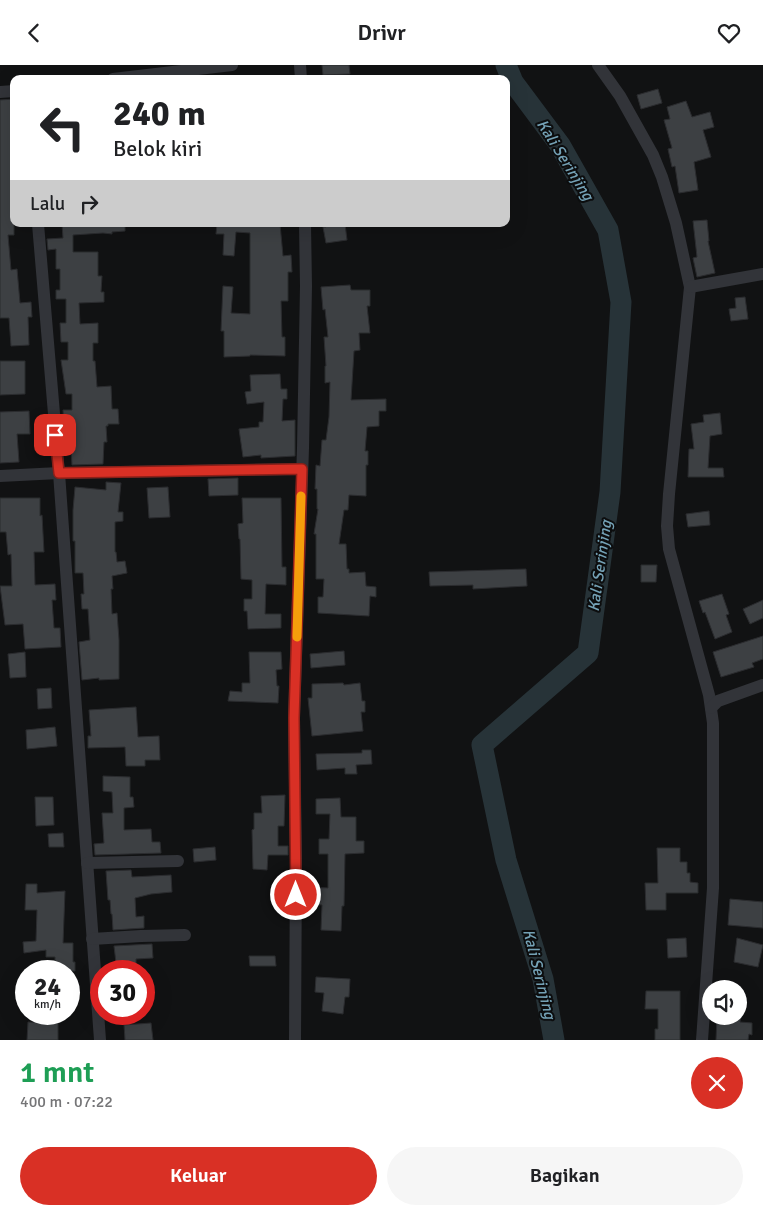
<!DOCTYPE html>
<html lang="id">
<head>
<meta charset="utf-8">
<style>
  :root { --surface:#fff; --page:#f6f6f6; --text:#202124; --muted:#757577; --accent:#d93025 }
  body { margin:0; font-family:Signika,sans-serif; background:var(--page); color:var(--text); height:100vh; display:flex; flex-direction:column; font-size:19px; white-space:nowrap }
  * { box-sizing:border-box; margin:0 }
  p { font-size:16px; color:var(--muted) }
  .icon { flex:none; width:28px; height:28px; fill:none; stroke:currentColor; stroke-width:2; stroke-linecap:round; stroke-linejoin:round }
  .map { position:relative; height:975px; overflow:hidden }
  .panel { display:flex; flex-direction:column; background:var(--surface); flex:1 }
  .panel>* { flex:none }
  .guide { position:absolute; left:10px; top:10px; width:500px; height:152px; border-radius:10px; box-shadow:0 5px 20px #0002; background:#fff; color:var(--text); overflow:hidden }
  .fabs { position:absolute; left:702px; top:915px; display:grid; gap:10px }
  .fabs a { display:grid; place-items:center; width:45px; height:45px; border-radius:50%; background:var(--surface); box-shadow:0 5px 20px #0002; font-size:25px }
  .speed { position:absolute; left:15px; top:895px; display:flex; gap:10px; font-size:25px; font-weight:700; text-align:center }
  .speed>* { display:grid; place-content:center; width:65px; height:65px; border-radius:50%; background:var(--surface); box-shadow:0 5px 20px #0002; line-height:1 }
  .speed small { font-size:12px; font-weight:400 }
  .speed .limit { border:8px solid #d22; background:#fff; color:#111 }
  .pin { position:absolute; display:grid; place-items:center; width:42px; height:42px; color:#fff; margin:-21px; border-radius:10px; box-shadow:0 2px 8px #0006 }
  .me { position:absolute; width:55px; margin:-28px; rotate:0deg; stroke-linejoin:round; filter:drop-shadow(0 0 4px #0008) }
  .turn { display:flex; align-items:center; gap:18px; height:105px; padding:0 20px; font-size:22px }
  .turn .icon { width:65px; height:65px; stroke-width:2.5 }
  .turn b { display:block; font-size:35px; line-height:42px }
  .then { display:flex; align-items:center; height:48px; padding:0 20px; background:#0003; gap:10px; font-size:19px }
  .round { display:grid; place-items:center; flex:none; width:52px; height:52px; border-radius:26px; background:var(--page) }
  .overview { display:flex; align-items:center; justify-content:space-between; height:85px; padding:0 20px }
  h1 { font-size:30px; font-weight:600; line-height:38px; color:#1e9e55 }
  .cta { display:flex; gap:10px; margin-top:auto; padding:10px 20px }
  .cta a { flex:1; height:58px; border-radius:30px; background:var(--accent); color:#fff; font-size:20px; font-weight:600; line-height:58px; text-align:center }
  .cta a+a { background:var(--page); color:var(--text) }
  header { display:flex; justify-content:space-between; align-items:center; height:65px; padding:0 20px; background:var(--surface); font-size:22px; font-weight:600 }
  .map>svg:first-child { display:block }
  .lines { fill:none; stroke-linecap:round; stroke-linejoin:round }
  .river { stroke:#273338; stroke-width:21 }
  .building { fill:#3d4043; stroke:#2b2c2f }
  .minor { stroke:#323439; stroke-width:12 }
  .route-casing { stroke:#8d1f18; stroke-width:12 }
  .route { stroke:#d93025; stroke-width:9 }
  .slow { stroke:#f59e0b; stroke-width:9 }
  .labels { text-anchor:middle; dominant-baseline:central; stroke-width:4; stroke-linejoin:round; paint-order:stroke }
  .water-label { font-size:16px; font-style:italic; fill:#74a1b5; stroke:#0c0d0e }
</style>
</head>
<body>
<header><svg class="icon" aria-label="back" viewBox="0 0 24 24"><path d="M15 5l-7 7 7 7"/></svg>Drivr<svg class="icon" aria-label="heart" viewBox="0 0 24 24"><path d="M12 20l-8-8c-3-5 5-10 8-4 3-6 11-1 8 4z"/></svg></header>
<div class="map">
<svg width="763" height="975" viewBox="0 0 763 975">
  <rect width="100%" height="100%" fill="#111213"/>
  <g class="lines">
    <path class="river" d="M506,0l7,17 47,63 48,85 13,72 -11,190 -22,161 -106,92 24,115 37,119 11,61"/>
  </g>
  <g class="building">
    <path d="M322,0h27l1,9 -27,1z"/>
    <path d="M658,24l4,14 -21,6 -4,-14z"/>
    <path d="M14,34v136h-6l3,35 6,-1 3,34 11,-1 1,15h-4l1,28 -18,1 -2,-28h-9v-218z"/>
    <path d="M686,36l6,16 18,-5 4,15 -11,3 8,27 -17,5 4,28 -19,3 -4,-27 -3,1 -4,-18 4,-1 -8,-28 6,-1 -3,-12z"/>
    <path d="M707,155l2,21h-1l7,32 -18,4 -4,-19 4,-1 -4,-36z"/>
    <path d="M62,159h63v7l-13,1v2l-9,-1 -30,2v17h25v24h4l-1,16h3v10l-25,1 1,21 18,-1v20h-5v18h2l2,26 14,-1 1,23h6l1,15h-11v2h-2l1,16h-3l-1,22 -31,1 -2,-35h-6l-1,-20h9v-16h-6l-5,-34h7v-18h-7l-1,-19h6v-24h-10v-9h4v-21h-4v-20l-8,1 -1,-11 16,-1z"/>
    <path d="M217,159h63l3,32 8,-1 1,17h-4v29h-7l1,36h3v19l-35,-1v1l-26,1v-26h-3l2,-45 10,1 -2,26 19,1v-81l-14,-1 -2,24 -11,-1 1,-21h-8z"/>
    <path d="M325,159h20l2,16 -21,3 -3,-16h3z"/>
    <path d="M350,220l1,5h19v16h-3l3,27h-11l1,17 -6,1 -3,49 35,-1v12h-7v15l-12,1 -2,24h3v14h-2v31l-17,-1 -1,15h-4l-5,34h7l1,25h2v4l16,-1 1,14 10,1v10l-6,-1 -1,20 -51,-3v-16h5l1,-18h-8v-45h-2l4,-25h-1v-20h-2l1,-24 4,1 2,-26h4l3,-23 1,-35 -5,1v-17h1l-2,-29h4l-3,-28 -2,1 -2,-23z"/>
    <path d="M745,232l3,22 -17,2 -2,-12 7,-1 -1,-10z"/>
    <path d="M0,296h25v33l-25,1z"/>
    <path d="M280,309l1,15h6v10h-4l-1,22 13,-1v36l-34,2v-3l-18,2 -4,-28 20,-2v-5h4l1,-20 -17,2 -2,-12 6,-1 -1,-16z"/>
    <path d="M29,346l1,23h-13l2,28 -19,1v-51z"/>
    <path d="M720,348l2,21 -12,2 -2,32h15l1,9h-36l1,-28h5l-3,-25 13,-2 -1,-7z"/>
    <path d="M238,413v17l-29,1 -1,-17z"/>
    <path d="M106,417l15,1 -3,29h5v9l-8,1v30h1l1,10 8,-1 2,12 -15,3 1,13h-2l1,25 5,-1 2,27v39l-20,1v-2l-17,2 -3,-38 11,-2 -2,-31h-6l-1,-15h3l-1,-21h-8v-32h-2v-31l2,-23 31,3z"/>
    <path d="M168,422l2,30 -21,1 -2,-30z"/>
    <path d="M0,433h40v18l2,-1 2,37h-10l1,33 20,-1 1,16h-4l2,28h6l1,19 -36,2 -2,-25 -18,1 -5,-39h12l-1,-32 -3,1 -2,-23h-6z"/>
    <path d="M242,433h39l1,69h4v18l-20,-1 -1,30h16v14l-33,1 -1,-18h-3v-12h8v-19l-11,-1 -1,-40h-1l-1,-15 5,-1z"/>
    <path d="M709,446l1,14 -22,2 -2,-13z"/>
    <path d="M641,500h16l-1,17h-15z"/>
    <path d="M526,504l1,17 -54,3v-4l-43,1 -1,-14z"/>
    <path d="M722,529l7,20 -3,1 6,17 -17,7 -10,-27 -2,1 -4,-12z"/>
    <path d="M763,535v18l-13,6 -7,-15z"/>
    <path d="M763,571v23l-11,4 2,4 -33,10 -8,-25z"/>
    <path d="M344,586l1,14 -34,3 -1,-14z"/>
    <path d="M25,587l1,25 -16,1 -2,-24z"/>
    <path d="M249,587h32l1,17 -6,1 1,16h2l-1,17 -50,-2 2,-10 12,1v-9h8z"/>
    <path d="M343,618l1,2 16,-2 2,18h3v11h-4l2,19 -51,5 -4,-38h4v-14z"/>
    <path d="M51,623l1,20 -14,1 -1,-20z"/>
    <path d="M136,642l2,30 21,-1 1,24h-15v6h-19l-1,-19 -37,1v-12h3l-2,-26z"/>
    <path d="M55,662l2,19 -30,3 -1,-19z"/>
    <path d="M362,685h9l1,14 -16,1 1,9h-12v-6l-28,2 -1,-16 46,-1z"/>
    <path d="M103,711l27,1v20h3l1,10 -10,1v22l27,-1 1,13h8l1,11 -66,2 -1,-11 10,-1 -2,-30h11l-1,-21 -9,-1z"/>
    <path d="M285,730l-1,31h-6v20h10v9h-20l-1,15 -14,-1 -1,-39 2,-1v-16h8l-1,-17z"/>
    <path d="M35,732h18l1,28 -18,1z"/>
    <path d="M340,733l1,19h15v24h8v12l-19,1 -1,52h-2l-1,25 -20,-1 1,-25 -16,-1 1,-17 21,1v-34h-9v-15h10l1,-25h-14v-15z"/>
    <path d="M63,768l1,14h-15l-1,-13z"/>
    <path d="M215,782l1,13 -22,2 -1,-13z"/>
    <path d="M657,783h23v14h7v11h3v9l8,1v10h-32v17h-20l-1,-27h13z"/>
    <path d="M131,805l1,7 39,-2 1,17 -21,2 -16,4 1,19 8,-1v12l-31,2 -1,-16h-1l-1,-14h-2l-2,-29z"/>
    <path d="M26,819h11v9l28,-2 -2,52h10v19h2v9h-20v-14h-9v-7l-22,3 -1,-11 13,-1 1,-31h-12z"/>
    <path d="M730,834l33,3v26l-35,-3z"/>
    <path d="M686,873l1,19 -19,1 -1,-19z"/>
    <path d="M737,873l26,7 -5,22 -24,-5z"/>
    <path d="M152,879l1,14 -17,1v12h-19l-3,-25z"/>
    <path d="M249,891h26l1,10h-26z"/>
    <path d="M316,912l34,2 -1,18h-4l-2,17 -21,-3 2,-18 -9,-1z"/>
    <path d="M646,926h34v49h-25v-11h3v-20h-13z"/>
    <path d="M717,951h24l-1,6 12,1v12l-3,-1 -1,6h-32z"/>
    <path d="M28,957l30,1v17h-31z"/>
    <path d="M151,958l2,17h-28l-1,-15z"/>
  </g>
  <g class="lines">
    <g class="minor">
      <path d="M300,0l1,14"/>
      <path d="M598,0l22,31 33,59 9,22 14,46 14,64 -21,207 -2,32 2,23 40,146 4,28v165l-11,152"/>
      <path d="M113,14l119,-14"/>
      <path d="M0,27l14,-1"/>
      <path d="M38,159l21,249 41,567"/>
      <path d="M690,222l73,-13"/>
      <path d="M0,411l59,-3 243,-4"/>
      <path d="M711,643l7,-7 45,-16"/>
      <path d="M87,798l91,-2"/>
      <path d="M92,874l49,-3 44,-1"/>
      <path d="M295,975l1,-181 -2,-141 9,-270 3,-162 -1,-62"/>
    </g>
  </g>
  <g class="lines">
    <defs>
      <path id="route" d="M55,370l4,38 243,-4 -8,249 2,177"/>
    </defs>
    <use href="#route" class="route-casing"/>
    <use href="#route" class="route"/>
    <path class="slow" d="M297,572l4,-141"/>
  </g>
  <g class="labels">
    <g class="water-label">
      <text transform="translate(565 95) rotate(58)">Kali Serinjing</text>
      <text transform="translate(600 501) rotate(-82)">Kali Serinjing</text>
      <text transform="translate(539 909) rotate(76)">Kali Serinjing</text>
    </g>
  </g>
</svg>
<div class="fabs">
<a><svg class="icon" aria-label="sound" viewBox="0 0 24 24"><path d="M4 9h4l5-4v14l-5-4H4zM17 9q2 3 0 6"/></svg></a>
</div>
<div class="speed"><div>24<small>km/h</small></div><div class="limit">30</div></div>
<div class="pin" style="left:55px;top:370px;background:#d93025"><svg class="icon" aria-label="arrive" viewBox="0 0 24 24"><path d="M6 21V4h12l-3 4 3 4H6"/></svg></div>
<svg class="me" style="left:296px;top:830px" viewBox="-20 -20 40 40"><circle r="17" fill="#d93025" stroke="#fff" stroke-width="3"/><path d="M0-11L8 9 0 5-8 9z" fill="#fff"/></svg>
<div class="guide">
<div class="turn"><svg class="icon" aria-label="left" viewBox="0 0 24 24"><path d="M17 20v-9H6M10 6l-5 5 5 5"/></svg><div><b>240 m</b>Belok kiri</div></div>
<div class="then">Lalu<svg class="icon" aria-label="right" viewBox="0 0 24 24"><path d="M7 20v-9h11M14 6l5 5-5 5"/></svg></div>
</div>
</div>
<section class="panel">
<div class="overview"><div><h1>1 mnt</h1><p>400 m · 07:22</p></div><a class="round" style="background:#d93025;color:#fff"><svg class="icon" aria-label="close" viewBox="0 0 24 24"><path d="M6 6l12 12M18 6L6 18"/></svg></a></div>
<div class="cta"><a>Keluar</a><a>Bagikan</a></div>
</section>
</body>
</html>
